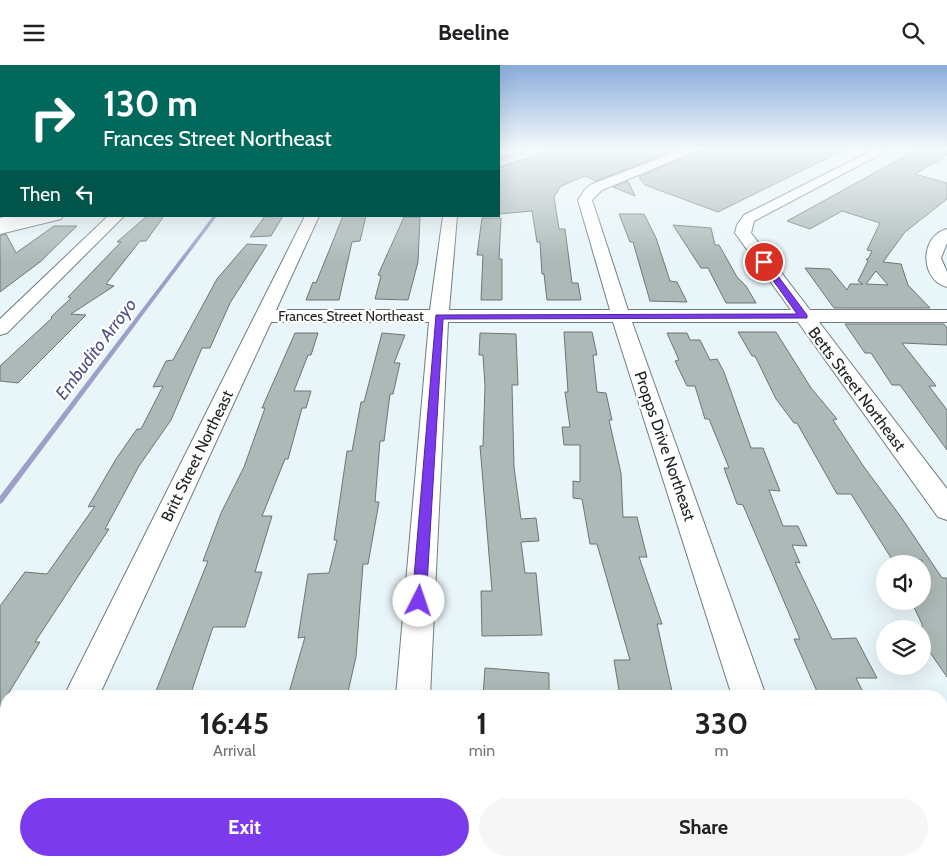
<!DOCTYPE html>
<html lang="en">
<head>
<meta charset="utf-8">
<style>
  :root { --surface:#fff; --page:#f6f6f6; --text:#202124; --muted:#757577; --accent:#7c3aed }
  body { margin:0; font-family:Cabin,sans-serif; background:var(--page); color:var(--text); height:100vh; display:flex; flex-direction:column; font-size:19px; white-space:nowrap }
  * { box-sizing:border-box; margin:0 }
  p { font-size:16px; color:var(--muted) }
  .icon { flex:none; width:28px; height:28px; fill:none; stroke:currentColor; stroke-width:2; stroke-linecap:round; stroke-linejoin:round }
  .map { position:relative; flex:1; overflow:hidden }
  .sheet { position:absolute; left:0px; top:625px; width:948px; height:176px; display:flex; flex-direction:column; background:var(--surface); border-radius:20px 20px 0 0; box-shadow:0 5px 20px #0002 }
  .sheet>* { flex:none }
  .top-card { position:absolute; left:0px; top:0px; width:500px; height:152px; box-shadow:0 5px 20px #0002; background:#00695c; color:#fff; overflow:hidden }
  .tools { position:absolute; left:876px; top:490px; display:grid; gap:10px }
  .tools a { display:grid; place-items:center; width:55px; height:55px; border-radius:50%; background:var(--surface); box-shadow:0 5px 20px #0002; font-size:25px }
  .pin { position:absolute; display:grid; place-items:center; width:42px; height:42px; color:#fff; margin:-21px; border:2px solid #fff; border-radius:50%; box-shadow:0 1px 5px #0007 }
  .me { position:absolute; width:55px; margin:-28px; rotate:4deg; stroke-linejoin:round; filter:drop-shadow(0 0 4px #0008) }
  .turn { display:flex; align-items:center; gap:18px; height:105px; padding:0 20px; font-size:22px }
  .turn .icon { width:65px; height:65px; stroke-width:2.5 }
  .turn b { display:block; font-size:35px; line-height:42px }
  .then { display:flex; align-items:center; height:48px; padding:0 20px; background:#0003; gap:10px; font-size:19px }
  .eta { display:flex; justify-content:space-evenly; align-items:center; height:85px; text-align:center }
  .eta b { font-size:30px; font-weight:700; line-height:35px }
  .button { display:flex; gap:10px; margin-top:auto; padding:10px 20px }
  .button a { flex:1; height:58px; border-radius:30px; background:var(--accent); color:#fff; font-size:20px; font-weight:700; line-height:58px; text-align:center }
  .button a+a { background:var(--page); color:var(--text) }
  header { display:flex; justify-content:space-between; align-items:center; height:65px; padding:0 20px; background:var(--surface); font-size:22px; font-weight:700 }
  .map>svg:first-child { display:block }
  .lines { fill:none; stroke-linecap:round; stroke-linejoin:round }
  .stream { fill:#9d9fc8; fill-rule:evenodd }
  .building { fill:#acb9b7; stroke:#6b7775; fill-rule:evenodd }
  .minor-casing { stroke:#717d80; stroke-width:2 }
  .major-casing { stroke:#717d80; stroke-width:1 }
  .minor { fill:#fff; fill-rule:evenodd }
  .major { fill:#fff; fill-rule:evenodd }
  .route { fill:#7c3aed; stroke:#51269a }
  .labels { text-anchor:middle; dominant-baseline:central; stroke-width:4.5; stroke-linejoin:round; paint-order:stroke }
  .far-street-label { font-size:14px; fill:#1c2122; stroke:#fff }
  .street-label { font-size:16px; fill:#1c2122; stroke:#fff }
  .water-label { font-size:18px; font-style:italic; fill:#505088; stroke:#fff }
</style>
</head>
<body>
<header><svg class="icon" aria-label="menu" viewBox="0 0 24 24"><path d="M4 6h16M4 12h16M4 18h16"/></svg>Beeline<svg class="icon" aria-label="search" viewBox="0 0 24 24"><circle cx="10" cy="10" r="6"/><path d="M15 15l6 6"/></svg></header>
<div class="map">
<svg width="947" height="801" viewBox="0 0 947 801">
  <rect width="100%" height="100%" fill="#e8f5f9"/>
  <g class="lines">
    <path class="stream" d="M213,151h4l-215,287 -2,1v-8z"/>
  </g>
  <g class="building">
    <path d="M558,84h120l-82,32 -11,-5 -24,10 -7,11 5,32h6l7,54h6l3,17h-34l-3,-26h-2l-2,-32h-3l-5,-31 -33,3v-47z"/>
    <path d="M703,84h143l-128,63 -73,-27 -6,-8z"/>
    <path d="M918,84h29v6l-32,19 32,9v16l-42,33 -22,30 18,2 7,21 22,23h-96l-29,-40 25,1 17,21 3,-6h13l-5,-3 10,-20 -2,-2h2l4,-8 -5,-1 13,-27 -38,-12 -32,18 -23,-8zM876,206l12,14 -22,-1z"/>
    <path d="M628,116l7,15 -22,-9z"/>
    <path d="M619,149h25l12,24 14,43 7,1 10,20 -37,-1 -17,-59h-3z"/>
    <path d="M147,151h17l-18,25h-6l-34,43 8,2 -43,28 15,1 -68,68 -18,-2v-15l52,-48 -1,-1 20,-19 -3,-1 53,-55h-4z"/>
    <path d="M265,151h18l-12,20 -21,1z"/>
    <path d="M343,151h23l-6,25 -8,1 -13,58h-33l7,-18 3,1z"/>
    <path d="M404,152h16l-2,45 -10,38 -33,-1 6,-23 -3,-1z"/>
    <path d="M482,153h19l-2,41h3v41h-21l2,-45h-6z"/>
    <path d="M673,160l38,3 4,17h4l18,32 9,9 10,17h-30l-18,-35h-7z"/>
    <path d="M54,161h23l-37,36 -40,30v-56l6,-2 10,19z"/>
    <path d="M247,179l20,1 -37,58 -20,45h-8l-31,72 -32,46 -34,63h4l-74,113h5l-40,65v-101l25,-34 22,2 48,-68 -7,1 28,-48 21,-30h4l22,-43 -10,1 13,-26 7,-1 44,-81z"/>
    <path d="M845,259h99l3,4v17l-45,-2 34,43h-7l18,24v40l-47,-65h-8l-21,-32h-6z"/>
    <path d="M564,267h28l5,23h-4l4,37 9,1 6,27h-3l12,53 2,44h14l10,40h-8l23,67h-5l16,72h-53l-6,-36h16l-33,-116h-7l-8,-45 -9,-1v-17l7,1v-37h-16l-2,-18h8l-5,-35h3z"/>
    <path d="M738,267h38l35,56 26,31 -4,1 31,47 37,50 41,61h5v99l-25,-36v-17l-11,-23h11v-41l-29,1 -42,-67h-14l-40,-71h-3l-18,-24 -21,-43h-3z"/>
    <path d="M295,268h23l-7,22h-3l-14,36h17l-5,17h-4l-14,51h-3l-23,57h10l-17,56h7l-17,55h-32l-23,69h-36l54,-135h-5l18,-48 23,-46 21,-59h-3z"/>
    <path d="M382,268l23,2 -11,28h6l-7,31h-3l-6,47h-4l-5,61h4l-11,62h-5l-7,93 -9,39h-59l17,-59 -7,1 10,-64 21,-1 8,-33h-3l13,-89h5l9,-49h3z"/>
    <path d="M480,268l36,1 2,51h-6l2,82 7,52 15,-1 3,23 -18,1 4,31h11l6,62 -60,1 -1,-45h11l-12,-145h3l2,-60 -2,-31h-4z"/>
    <path d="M667,268h20l3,7h10l10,20 7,-1 7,13 27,76h12l17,43 -11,-1 14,36h15l9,20 -15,-1 8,18 -5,-1 37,77 24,-1 21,40h-21l9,18h-46l-25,-57h6l-57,-134 -6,-1 -13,-36h5l-20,-49h-4l-10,-33h-8l-12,-25 4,-1z"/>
    <path d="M485,603l64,5v23h-66z"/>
  </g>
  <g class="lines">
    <defs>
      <g id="minor">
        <rect x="0" y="84" width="1" height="5"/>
        <path d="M509,84h18l-28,10v-7z"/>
        <path d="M684,84h17l-99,41 -10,10 36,110h163l-56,-77 2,-8 7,-10 131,-66h15l-136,72 -3,12 59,77h137v12h-128l128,167v31l-9,-3 -140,-195h-166l134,374h-34l-119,-374h-165l-18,374h-34l33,-374h-158l-172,374h-35l241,-480h14l-43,94h154l13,-94h14l-8,94h161l-32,-110 8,-12 6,-4z"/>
        <rect x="0" y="104" width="1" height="8"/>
        <path d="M37,151h26l-2,3 -61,15v-8z"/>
        <path d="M108,151h16l-117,117 -7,2v-16z"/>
        <path d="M947,164v14l-6,15 6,14v15c-27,-7 -28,-51 0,-58z"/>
        <path d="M6,750v45h5l-11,5v-48z"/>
        <path d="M375,795h42l-1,6h-42z"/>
        <path d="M784,795h42l2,6h-42z"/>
      </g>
      <path id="major" d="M7,151h27l-2,3 -32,9v-10z"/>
    </defs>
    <use href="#minor" class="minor-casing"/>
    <use href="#major" class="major-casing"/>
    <use href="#minor" class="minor"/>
    <use href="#major" class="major"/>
  </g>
  <linearGradient id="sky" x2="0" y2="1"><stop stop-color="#8aacdb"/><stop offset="0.43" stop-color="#f5fafc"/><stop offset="1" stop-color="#f5fafc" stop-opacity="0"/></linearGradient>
  <rect width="947" height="196" fill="url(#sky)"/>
  <path class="route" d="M761,195h5l41,55v3l-364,1 -17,282 -2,5 -5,2 -5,-2 -2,-5 24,-286 361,-1 -37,-52z"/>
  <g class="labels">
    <g class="far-street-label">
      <text x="351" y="251">Frances Street Northeast</text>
    </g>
    <g class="street-label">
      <text transform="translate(857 324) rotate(53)">Betts Street Northeast</text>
      <text transform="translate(665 381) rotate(71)">Propps Drive Northeast</text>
      <text transform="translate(197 391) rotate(-64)">Britt Street Northeast</text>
    </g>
    <g class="water-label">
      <text transform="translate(96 284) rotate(-53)">Embudito Arroyo</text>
    </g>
  </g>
</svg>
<div class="tools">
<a><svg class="icon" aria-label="sound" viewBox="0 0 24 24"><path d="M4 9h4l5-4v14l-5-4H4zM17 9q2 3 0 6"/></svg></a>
<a><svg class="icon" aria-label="layers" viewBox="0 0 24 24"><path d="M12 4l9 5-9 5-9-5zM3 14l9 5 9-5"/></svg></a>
</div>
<div class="pin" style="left:764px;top:197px;background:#d93025"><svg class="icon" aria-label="arrive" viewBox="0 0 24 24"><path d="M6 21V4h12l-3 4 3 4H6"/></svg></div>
<svg class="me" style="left:419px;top:536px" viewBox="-20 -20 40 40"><circle r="19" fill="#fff"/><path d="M0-13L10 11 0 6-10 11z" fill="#7c3aed"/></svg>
<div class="top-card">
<div class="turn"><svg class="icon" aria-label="right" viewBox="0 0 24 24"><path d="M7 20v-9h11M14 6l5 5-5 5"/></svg><div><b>130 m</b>Frances Street Northeast</div></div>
<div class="then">Then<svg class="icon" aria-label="left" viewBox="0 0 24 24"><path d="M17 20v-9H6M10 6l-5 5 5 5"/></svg></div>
</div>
<section class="sheet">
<div class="eta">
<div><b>16:45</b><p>Arrival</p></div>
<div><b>1</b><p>min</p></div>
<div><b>330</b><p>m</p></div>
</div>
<div class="button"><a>Exit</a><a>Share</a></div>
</section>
</div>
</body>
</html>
